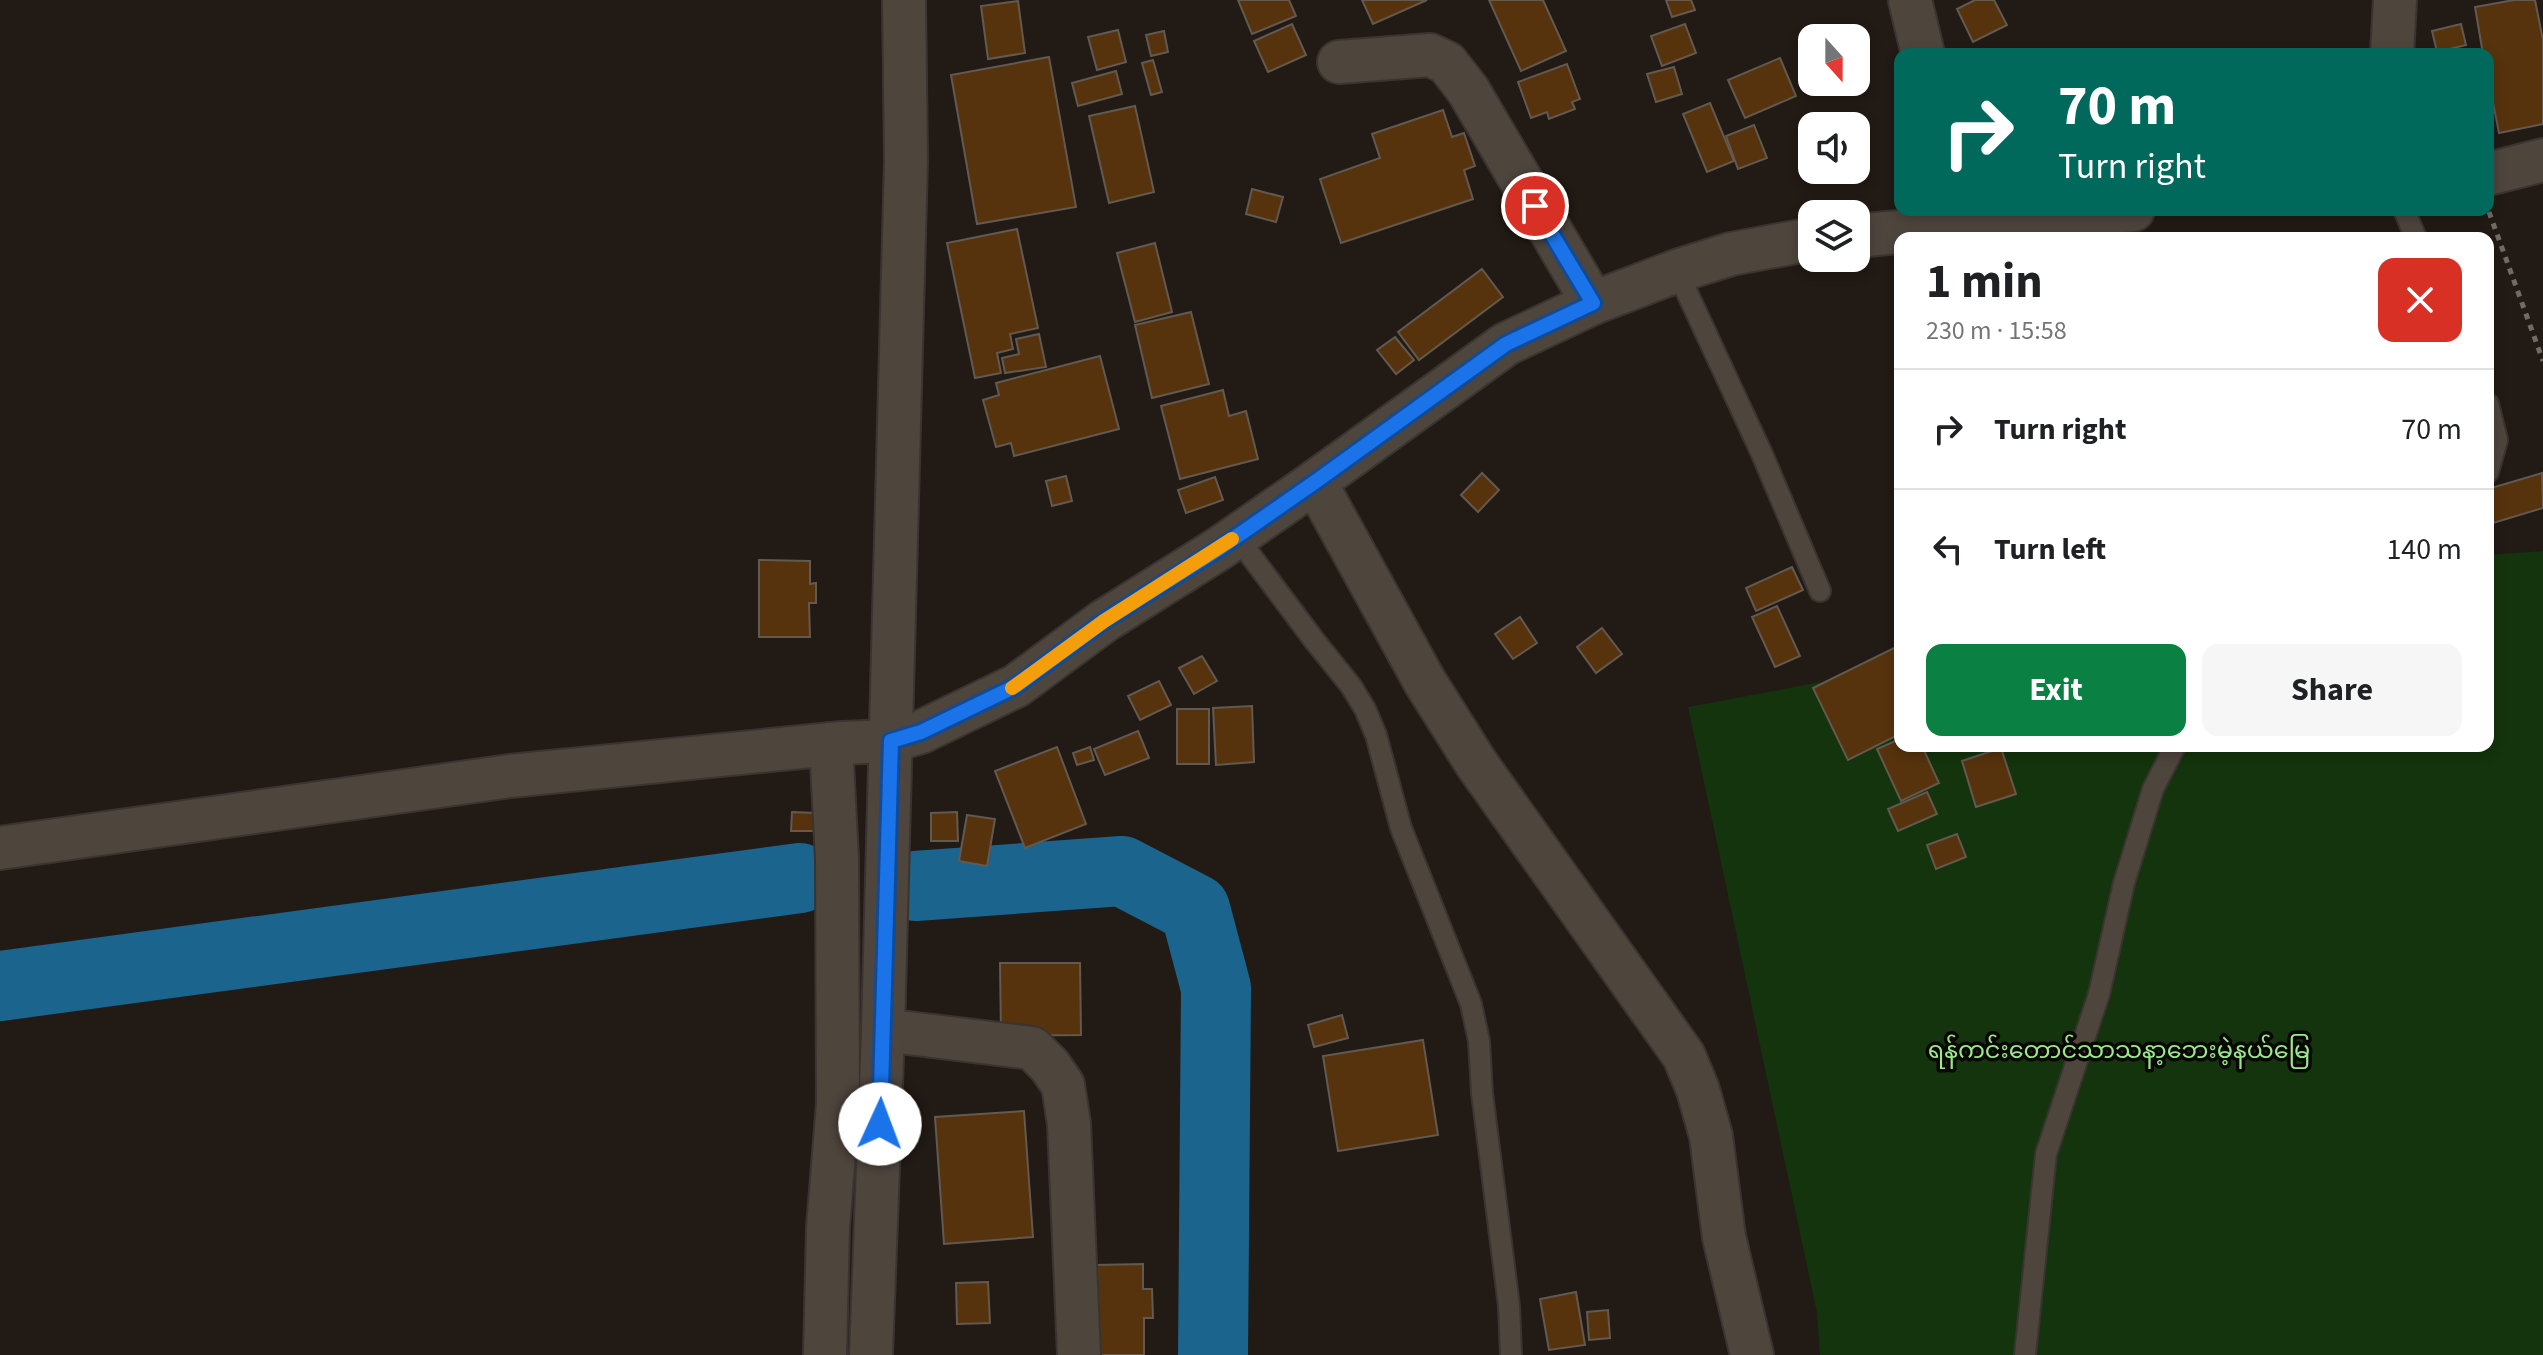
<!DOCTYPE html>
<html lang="en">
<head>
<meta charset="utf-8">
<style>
  :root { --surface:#fff; --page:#f6f6f6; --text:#202124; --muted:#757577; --line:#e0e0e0; --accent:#0b8043 }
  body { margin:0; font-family:"Source Sans 3","Noto Sans Myanmar",sans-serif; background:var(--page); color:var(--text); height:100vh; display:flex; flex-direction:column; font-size:30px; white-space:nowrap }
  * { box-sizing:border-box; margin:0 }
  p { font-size:26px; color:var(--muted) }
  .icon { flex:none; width:44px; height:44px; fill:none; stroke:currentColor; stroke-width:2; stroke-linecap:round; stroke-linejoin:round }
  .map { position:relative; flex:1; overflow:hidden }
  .drawer { position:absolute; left:1894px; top:232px; width:600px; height:520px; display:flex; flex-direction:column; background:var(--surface); border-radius:16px; box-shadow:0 4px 12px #0003 }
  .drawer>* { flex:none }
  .hud { position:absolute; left:1894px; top:48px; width:600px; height:168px; border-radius:16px; box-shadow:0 4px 12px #0003; background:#00695c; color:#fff; overflow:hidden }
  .needle { width:52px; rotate:159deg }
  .buttons { position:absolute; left:1798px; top:24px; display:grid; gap:16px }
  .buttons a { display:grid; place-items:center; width:72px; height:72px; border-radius:16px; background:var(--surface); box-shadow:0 4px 12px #0003; font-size:40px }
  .pin { position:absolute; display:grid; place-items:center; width:68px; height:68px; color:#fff; margin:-34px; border:4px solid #fff; border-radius:50%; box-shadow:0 2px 8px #0007 }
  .me { position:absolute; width:88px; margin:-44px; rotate:2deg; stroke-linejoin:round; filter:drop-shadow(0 0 6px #0008) }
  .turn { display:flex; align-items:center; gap:28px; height:168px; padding:0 32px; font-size:36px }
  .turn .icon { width:104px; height:104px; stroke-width:2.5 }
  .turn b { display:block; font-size:56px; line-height:68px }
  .round { display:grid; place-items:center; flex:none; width:84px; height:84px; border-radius:16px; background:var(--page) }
  .summary { display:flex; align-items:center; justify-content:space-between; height:136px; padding:0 32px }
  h1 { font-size:48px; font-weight:700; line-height:60px }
  .action { display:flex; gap:16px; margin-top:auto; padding:16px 32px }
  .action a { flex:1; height:92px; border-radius:16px; background:var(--accent); color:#fff; font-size:32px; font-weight:700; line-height:92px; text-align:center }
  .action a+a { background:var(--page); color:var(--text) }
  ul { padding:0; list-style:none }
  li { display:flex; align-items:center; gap:24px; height:120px; padding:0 32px; border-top:2px solid var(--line) }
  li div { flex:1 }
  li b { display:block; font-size:30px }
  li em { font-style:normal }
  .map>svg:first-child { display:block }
  .green { fill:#13340c }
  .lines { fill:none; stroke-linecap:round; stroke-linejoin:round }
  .river { stroke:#1b648d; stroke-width:70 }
  .building { fill:#56330d; stroke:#625951; stroke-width:2 }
  .service-casing { stroke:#3a3431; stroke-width:24 }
  .minor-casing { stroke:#3a3431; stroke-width:46 }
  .path { stroke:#726b65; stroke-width:5; stroke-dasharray:6 6; stroke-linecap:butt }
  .service { stroke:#4e453d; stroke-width:20 }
  .minor { stroke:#4e453d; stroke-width:42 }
  .route-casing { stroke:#114b97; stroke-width:20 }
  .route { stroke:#1a73e8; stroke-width:14 }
  .slow { stroke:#f59e0b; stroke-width:14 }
  .labels { text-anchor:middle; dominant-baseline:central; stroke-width:7; stroke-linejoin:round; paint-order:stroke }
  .park-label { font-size:24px; fill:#99e98a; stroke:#090604 }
</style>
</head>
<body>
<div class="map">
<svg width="2543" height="1355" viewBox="0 0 2543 1355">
  <rect width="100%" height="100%" fill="#221a14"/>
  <path class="green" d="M2543,551v804h-723l-3,-42 -129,-606 212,-40v79h588v-191z"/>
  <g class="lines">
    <g class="river">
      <path d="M915,886l207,-15 73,38 21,79 -3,367"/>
      <path d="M0,986l800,-108"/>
    </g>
  </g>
  <g class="building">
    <path d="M1238,0h51l7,16 -44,18z"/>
    <path d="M1362,0h65l-54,24z"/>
    <path d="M1489,0h54l23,51 -45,20z"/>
    <path d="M1666,0h25l4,10 -23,7z"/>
    <path d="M1975,0h19l13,25 -34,17 -16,-33z"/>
    <path d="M2514,0h21l8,40v84l-44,9 -11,-56v-23h-5l-8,-47z"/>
    <path d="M1018,1l7,52 -37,6 -7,-53z"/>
    <path d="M1292,24l14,31 -38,17 -14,-31z"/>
    <path d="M1685,24l11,29 -34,13 -11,-30z"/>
    <path d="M2461,24l5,21 -29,7 -5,-21z"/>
    <path d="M1118,30l8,32 -29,8 -9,-33z"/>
    <path d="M1164,31l4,21 -17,4 -5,-21z"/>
    <path d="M1049,57l27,150 -99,17 -26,-149z"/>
    <path d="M1780,58l16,38 -51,22 -17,-38z"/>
    <path d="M1153,60l9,32 -11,3 -9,-32z"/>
    <path d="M1567,64l13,35 -8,3 3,7 -26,10 -2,-7 -16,6 -13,-36z"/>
    <path d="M1674,67l8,27 -26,8 -9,-28z"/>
    <path d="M1116,71l6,23 -44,12 -6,-23z"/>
    <path d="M1710,103l24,58 -27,11 -24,-58z"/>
    <path d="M1135,106l19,86 -45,11 -20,-87z"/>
    <path d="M1443,110l9,27 12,-4 11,33 -11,4 9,29 -132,44 -21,-64 60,-21 -8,-24z"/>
    <path d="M1754,125l13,33 -29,11 -12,-33z"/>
    <path d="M1252,189l31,8 -7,25 -30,-8z"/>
    <path d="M1017,229l21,99 -28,6 3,15 -16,4 4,20 -26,5 -28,-135z"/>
    <path d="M1155,243l17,69 -37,10 -18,-69z"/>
    <path d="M1482,269l21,28 -84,63 -21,-28z"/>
    <path d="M1191,312l18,72 -57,14 -17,-73z"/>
    <path d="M1039,334l7,33 -41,6 -3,-15 17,-4 -3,-15z"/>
    <path d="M1395,337l19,23 -18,14 -19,-24z"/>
    <path d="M1100,356l19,73 -105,27 -3,-13 -15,4 -13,-47 16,-5 -3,-12z"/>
    <path d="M1223,390l6,26 17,-5 12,48 -78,20 -19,-73z"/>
    <path d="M1482,473l17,17 -21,22 -17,-17z"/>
    <path d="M2542,473l1,35 -50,15 -5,-20v-14z"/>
    <path d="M1066,476l6,25 -20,5 -6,-25z"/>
    <path d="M1215,477l8,23 -37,13 -8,-23z"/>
    <path d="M759,560l51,1v23l6,-1v20h-7l1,34h-51z"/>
    <path d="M1792,567l11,23 -47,21 -10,-23z"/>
    <path d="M1777,606l23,50 -25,11 -23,-50z"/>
    <path d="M1520,617l17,26 -24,16 -18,-25z"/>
    <path d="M1602,628l20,26 -26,19 -19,-26z"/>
    <path d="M1900,645v89l-52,26 -35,-72z"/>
    <path d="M1202,656l15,25 -23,13 -15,-26z"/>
    <path d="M1159,681l12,24 -31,15 -12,-24z"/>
    <path d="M1252,706l2,56 -38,3 -3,-57z"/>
    <rect x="1177" y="709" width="32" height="55"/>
    <path d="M1138,731l11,27 -44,17 -11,-26z"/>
    <path d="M1900,739v7h22l17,37 -38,18 -24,-52z"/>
    <path d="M1057,747l29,77 -61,24 -30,-77z"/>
    <path d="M1090,747l4,13 -17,5 -4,-12z"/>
    <path d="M2001,748l15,46 -40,13 -14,-46z"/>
    <path d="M1927,792l10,22 -39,17 -10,-22z"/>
    <path d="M792,812l24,1 1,18h-26z"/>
    <path d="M957,812l1,29h-27v-28z"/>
    <path d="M967,815l28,4 -8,47 -28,-5z"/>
    <path d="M1957,834l9,23 -30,12 -9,-24z"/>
    <path d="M1000,963h80l1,72 -80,1z"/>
    <path d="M1342,1015l6,23 -34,9 -6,-22z"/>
    <path d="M1423,1040l15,95 -100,16 -15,-95z"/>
    <path d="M1024,1111l9,126 -89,7 -9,-127z"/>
    <path d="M1143,1264v25h9l1,29h-9v37h-47l-3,-90z"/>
    <path d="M988,1282l2,41 -33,1 -1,-41z"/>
    <path d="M1576,1292l9,53 -36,5 -9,-51z"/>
    <path d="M1608,1310l2,28 -21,2 -2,-28z"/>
  </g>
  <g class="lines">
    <defs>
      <g id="service">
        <path d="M2404,210l12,28"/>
        <path d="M1677,271l85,183 58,137"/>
        <path d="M2488,404l9,36 -9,32"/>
        <path d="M1236,536l78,104 37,46 14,23 11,26 25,93 70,176 8,37 3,52 27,213 2,49"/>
        <path d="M2025,1355l21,-201 53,-160 25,-111 29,-94 22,-43"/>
      </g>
      <g id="minor">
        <path d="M1910,0l13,54"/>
        <path d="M2392,54l3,-54"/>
        <path d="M1339,62l91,-7 17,8 21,27 125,213"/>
        <path d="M2488,174l55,-14"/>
        <path d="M1856,236l277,-26"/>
        <path d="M1315,482l110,200 51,81 208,293 14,34 13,46 13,101 28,118"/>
        <path d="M0,848l510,-72 332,-33 49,-2 30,-9 95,-46 88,-65 116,-73 95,-66 191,-138 87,-41 84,-32 54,-17 81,-15"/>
        <path d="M883,1030l149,18 18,18 13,19 6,39 10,231"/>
        <path d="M825,1355l3,-128 10,-123 -1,-245 -6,-115"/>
        <path d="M871,1355l12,-325 23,-870 -2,-160"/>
      </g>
    </defs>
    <use href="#service" class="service-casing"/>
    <use href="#minor" class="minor-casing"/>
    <path class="path" d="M2489,212l54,149"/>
    <use href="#service" class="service"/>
    <use href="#minor" class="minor"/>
  </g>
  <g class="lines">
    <defs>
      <path id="route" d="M880,1124l11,-383 30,-9 95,-46 88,-65 116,-73 95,-66 191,-138 87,-41 -58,-97"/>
    </defs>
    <use href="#route" class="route-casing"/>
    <use href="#route" class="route"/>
    <path class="slow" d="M1012,688l92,-67 128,-82"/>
  </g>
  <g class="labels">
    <g class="park-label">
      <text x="2119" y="1050">ရန်ကင်းတောင်သာသနာ့ဘေးမဲ့နယ်မြေ</text>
    </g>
  </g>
</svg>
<div class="buttons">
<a><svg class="needle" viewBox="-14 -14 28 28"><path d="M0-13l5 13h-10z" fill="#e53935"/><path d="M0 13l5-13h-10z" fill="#757577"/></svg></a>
<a><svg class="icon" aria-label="sound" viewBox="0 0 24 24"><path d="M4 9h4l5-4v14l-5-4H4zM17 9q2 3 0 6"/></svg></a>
<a><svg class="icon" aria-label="layers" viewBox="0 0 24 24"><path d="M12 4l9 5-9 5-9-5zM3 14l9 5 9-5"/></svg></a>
</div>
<div class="pin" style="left:1535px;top:206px;background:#d93025"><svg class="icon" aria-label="arrive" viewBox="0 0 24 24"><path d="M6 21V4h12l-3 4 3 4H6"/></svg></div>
<svg class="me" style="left:880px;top:1124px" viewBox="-20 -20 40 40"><circle r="19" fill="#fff"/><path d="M0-13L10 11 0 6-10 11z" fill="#1a73e8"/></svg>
<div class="hud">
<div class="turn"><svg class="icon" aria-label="right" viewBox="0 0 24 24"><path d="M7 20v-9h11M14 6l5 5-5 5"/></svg><div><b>70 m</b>Turn right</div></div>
</div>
<section class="drawer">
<div class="summary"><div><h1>1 min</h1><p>230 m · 15:58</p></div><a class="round" style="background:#d93025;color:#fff"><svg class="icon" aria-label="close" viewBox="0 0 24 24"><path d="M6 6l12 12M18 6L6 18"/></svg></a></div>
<ul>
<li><svg class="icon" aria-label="right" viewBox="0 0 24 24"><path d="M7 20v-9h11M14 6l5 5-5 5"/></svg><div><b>Turn right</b></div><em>70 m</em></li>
<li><svg class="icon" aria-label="left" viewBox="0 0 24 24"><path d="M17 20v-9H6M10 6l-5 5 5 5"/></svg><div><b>Turn left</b></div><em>140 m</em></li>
</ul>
<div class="action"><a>Exit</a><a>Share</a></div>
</section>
</div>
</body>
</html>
